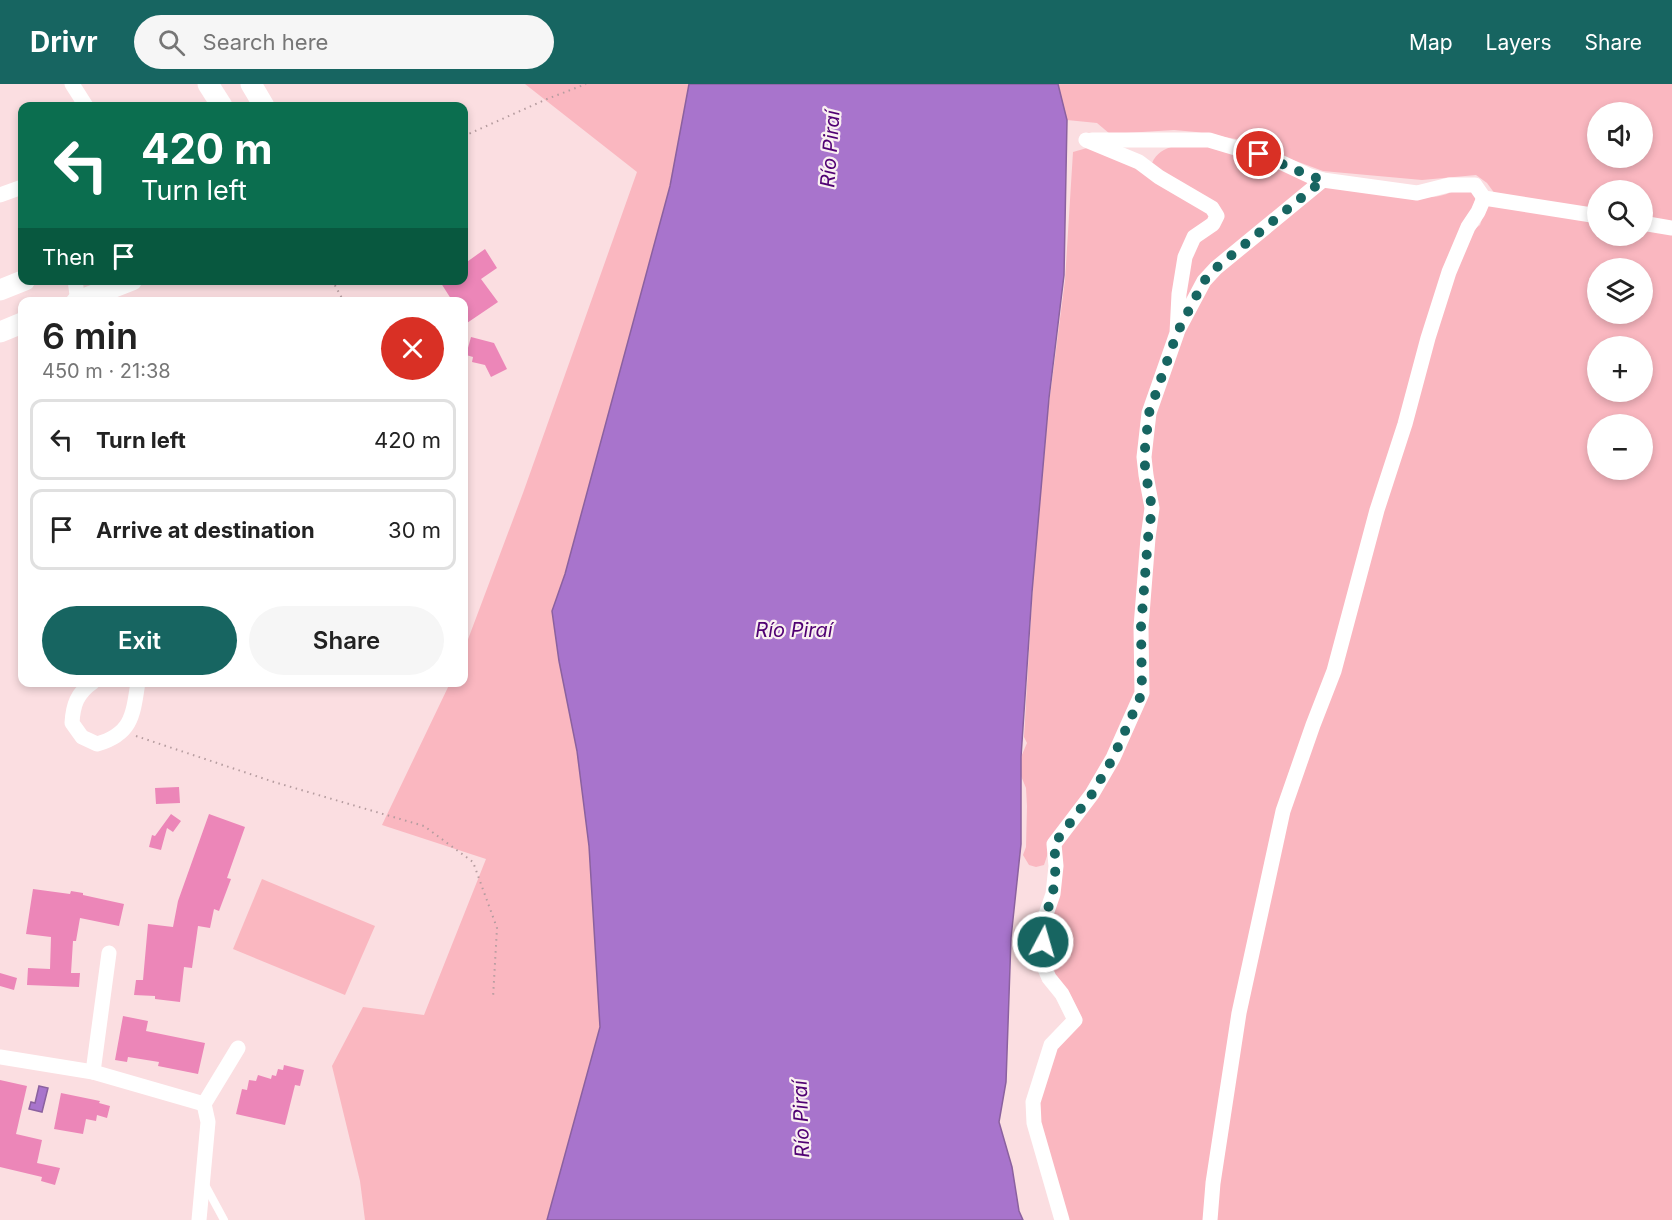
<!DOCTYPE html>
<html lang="en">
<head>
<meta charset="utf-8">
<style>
  :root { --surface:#fff; --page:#f6f6f6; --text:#222; --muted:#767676; --line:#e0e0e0; --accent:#176561 }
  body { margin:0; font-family:Inter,sans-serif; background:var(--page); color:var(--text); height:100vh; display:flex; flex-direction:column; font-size:22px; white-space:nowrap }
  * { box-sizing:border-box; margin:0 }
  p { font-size:20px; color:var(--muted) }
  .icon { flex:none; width:33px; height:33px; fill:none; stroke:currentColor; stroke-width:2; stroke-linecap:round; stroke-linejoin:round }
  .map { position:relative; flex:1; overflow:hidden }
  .side { position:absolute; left:18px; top:213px; width:450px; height:390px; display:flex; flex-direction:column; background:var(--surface); border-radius:12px; box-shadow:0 3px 9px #0003 }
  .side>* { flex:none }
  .hud { position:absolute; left:18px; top:18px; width:450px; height:183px; border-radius:12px; box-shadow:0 3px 9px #0003; background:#0b6e4f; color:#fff; overflow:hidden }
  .buttons { position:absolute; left:1587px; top:18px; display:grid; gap:12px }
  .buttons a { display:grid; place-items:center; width:66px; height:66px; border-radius:50%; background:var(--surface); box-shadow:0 3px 9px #0003; font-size:30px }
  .pin { position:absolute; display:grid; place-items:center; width:51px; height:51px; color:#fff; margin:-26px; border:3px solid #fff; border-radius:50%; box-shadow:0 2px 6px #0007 }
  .me { position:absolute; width:66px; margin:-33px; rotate:6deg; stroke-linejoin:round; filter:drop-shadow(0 0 4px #0008) }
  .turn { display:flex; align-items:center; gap:21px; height:126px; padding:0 24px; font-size:27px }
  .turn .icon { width:78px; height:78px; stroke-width:2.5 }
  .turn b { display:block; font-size:42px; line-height:51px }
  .then { display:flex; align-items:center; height:57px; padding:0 24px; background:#0003; gap:12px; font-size:22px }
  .round { display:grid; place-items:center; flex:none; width:63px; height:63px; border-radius:32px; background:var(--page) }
  .overview { display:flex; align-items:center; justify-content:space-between; height:102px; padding:0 24px }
  h1 { font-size:36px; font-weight:600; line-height:45px }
  .cta { display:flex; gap:12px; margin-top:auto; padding:12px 24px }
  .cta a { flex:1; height:69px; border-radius:36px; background:var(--accent); color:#fff; font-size:24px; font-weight:600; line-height:69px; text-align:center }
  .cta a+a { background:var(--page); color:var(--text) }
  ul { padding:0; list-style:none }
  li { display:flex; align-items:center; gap:18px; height:81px; margin:0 12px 9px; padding:0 12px; border:3px solid var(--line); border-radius:12px }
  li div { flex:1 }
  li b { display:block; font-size:22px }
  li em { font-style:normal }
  header { display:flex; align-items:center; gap:36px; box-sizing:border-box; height:84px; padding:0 30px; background:var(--accent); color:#fff }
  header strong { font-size:28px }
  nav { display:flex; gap:33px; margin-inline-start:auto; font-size:21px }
  .search { width:420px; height:54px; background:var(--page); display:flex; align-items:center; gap:15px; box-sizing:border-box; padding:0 21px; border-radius:33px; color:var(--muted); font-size:22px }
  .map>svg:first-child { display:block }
  .green { fill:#fab7c0; fill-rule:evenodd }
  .water { fill:#a874cc; stroke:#8b619f; stroke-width:1.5 }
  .building { fill:#ec86b8 }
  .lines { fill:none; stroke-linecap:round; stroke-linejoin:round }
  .path { stroke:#b59c9f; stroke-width:2; stroke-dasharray:1.5 4.5; stroke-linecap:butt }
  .lane { stroke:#fff; stroke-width:8 }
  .street { stroke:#fff; stroke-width:15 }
  .secondary { stroke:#fff; stroke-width:21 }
  .route { stroke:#176561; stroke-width:10; stroke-dasharray:0 18 }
  .labels { text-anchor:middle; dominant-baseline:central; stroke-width:4.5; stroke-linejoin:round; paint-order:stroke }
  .water-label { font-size:20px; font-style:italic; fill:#500173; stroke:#faf0f1 }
</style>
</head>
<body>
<header>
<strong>Drivr</strong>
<div class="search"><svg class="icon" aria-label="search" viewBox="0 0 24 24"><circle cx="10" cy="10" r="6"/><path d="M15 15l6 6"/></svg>Search here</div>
<nav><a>Map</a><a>Layers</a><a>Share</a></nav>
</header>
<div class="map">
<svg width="1672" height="1136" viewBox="0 0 1672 1136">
  <rect width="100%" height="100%" fill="#fbdee1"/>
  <g class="green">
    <path d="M525,0h164l-19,102 -105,388 -13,37 7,50 18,90 12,95 11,182 -53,192h-182l-5,-39 -28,-115 31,-59 61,8 62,-156 -104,-34 68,-142 14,-1v-32l59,-157 114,-321z"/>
    <path d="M1058,0h614v139l-29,-5 -1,-28h-44l-1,21 -102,-17 -8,-11 -11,-8 -54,5 -99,-9 -87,-32 -40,-7 -22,-2 -64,4 -13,-11 -30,-3zM1598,28h44v46h-44z"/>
    <path d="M1203,59l110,36 -72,65 -56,70 3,-59 29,-32 -65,-60c9,-20 32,-18 51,-20z"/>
    <path d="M1087,64l18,3 109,62 -20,23 -18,81 -21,65 -16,309 -32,67 -57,89 -6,18 -8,2 -7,-2 -6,-10 3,-8 1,-41 -1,-18 -5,-12v-19l6,-14 -3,-6 10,-172 13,-146 18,-139 8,-128z"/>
    <path d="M1319,101c37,4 76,12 113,12 13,0 24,-9 37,-9l7,9 -146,476 -32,83 -93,464h-139l-28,-99 2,-29 15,-45 23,-22 -22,-46 -9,-24 11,-108 80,-133 8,-255 13,-73 44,-97z"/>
    <path d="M1487,120l110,15 1,17h44l1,-10 29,5v989h-458l17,-135 52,-254 149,-496 39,-103 9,-7zM1598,184h44v46h-44zM1598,262h44v46h-44zM1598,340h44v46h-44z"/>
    <path d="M262,795l113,47 -30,69 -112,-46z"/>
  </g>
  <g class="water">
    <path d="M689,0h369l9,36 -3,155 -15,123 -17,194 -11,165v87l-10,94 -5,144 -7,40 13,45 7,44 4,9h-476l53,-193 -11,-181 -12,-95 -18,-90 -7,-50 13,-37 105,-388z"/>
    <path d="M39,1002l9,2 -6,24 -13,-3 2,-7 4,1z"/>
  </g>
  <g class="building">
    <path d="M485,165l12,19 -16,11 17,23 -34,23v-23h-11l-14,-22h25v-16z"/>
    <path d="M471,253l23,6 13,26 -16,8 -6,-12 -13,-3 1,-5 -7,-2z"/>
    <path d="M179,703l1,16 -24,1 -1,-16z"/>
    <path d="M171,730l10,7 -8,11 -6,-4 -6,22 -12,-3 3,-12 3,1z"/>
    <path d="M209,730l36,13 -18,51 4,1 -12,32 -5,-2 -4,19 -12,-2 -6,42 -8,-1 -4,35 -25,-3v-3l-21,-1 2,-15h7l5,-56 25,3 5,-26z"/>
    <path d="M33,805l37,5 1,-3 12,2v2l41,9 -5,22 -39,-8 -4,23h-3l-2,32h9l-1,14 -52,-2 1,-17 22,1 1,-32 -25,-3z"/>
    <path d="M0,889l17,5 -3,12 -14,-4z"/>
    <path d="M123,932l25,5 -2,10 59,12 -7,31 -40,-8 1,-4 -31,-5 -1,5 -12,-2z"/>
    <path d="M284,981l20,5 -4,16 -5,-1 -10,40 -49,-11 6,-25 5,1 2,-10 7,1 2,-6 13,4 1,-4 4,1 2,-7 5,1z"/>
    <path d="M0,996l27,6 -11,48 26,6 -5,23 23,5 -5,17 -14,-4 1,-4 -42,-10z"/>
    <path d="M61,1009l39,8 -1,2 11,3 -3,12 -10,-3 -1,6 -10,-2 -3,15 -29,-5z"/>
  </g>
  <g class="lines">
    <g class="path">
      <path d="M464,52l83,-37 39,-15"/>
      <path d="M332,196l12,22"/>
      <path d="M136,652l138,46 150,44 49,36 24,66 -4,70"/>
    </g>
    <path class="lane" d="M204,1099l20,37"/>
    <g class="street">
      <path d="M72,0l14,22"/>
      <path d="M1092,56h117l67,20 34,16 13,4 94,13 32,-8h26l9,13 114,18"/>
      <path d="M0,111l22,-8"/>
      <path d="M1642,139l30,5"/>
      <path d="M75,196l3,22"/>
      <path d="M1178,246l26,-49 12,-13 107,-88"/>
      <path d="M93,598c-16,11 -20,23 -21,41l10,14 15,7c35,-10 36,-29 41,-62"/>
      <path d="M0,973l93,15 111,32"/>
      <path d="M93,988l16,-119"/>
      <path d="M199,1136l9,-98 -4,-18 34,-56"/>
      <path d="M1062,1136l-28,-97 -1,-21 18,-57 24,-25 -13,-26 -13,-16 -6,-14 1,-44 9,-26 3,-28 -2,-22 38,-50 21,-36 29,-65 -1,-66 7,-89 4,-30 -6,-33 -2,-18 5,-44 28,-80 2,-39 6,-37 9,-20 19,-13 4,-8 -5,-8 -53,-31 -20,-15 -53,-22"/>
      <path d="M1210,1136l3,-37 26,-170 44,-202 30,-86 21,-54 43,-161 28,-86 23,-86 21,-66 19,-45 10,-15 6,-14"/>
    </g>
    <g class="secondary">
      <path d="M208,0l14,22"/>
      <path d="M251,0l13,22"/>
      <path d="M0,206l25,-10"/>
      <path d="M76,218l56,-22"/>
      <path d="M0,248l22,-9"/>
    </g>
  </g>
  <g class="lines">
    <path class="route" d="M1043,858l1,-22 9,-26 1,-14 2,-14 -2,-22 38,-50 21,-36 29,-65 -1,-66 7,-89 4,-30 -6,-33 -2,-18 5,-44 28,-80 27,-52 12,-13 107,-88 -13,-4 -51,-22"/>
  </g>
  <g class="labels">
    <g class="water-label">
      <text transform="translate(830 65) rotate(-86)">Río Piraí</text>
      <text x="794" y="546">Río Piraí</text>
      <text transform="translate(801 1035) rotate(-92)">Río Piraí</text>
    </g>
  </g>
</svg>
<div class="buttons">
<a><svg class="icon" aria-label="sound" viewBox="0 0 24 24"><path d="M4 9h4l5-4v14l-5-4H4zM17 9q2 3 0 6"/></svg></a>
<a><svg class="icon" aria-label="search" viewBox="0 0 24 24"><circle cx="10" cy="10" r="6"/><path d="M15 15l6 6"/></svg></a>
<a><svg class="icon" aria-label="layers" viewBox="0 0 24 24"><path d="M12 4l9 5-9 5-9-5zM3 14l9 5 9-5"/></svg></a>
<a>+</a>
<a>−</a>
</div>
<div class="pin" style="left:1259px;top:70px;background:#d93025"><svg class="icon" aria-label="arrive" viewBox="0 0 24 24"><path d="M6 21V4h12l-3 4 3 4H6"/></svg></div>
<svg class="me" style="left:1043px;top:858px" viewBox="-20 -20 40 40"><circle r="17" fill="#176561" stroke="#fff" stroke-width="3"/><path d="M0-11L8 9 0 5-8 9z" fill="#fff"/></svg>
<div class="hud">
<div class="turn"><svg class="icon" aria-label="left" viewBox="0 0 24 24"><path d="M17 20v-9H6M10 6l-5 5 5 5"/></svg><div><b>420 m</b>Turn left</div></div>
<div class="then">Then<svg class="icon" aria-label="arrive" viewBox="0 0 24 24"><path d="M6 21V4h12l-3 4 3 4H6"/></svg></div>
</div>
<section class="side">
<div class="overview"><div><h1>6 min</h1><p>450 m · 21:38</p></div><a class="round" style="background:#d93025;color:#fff"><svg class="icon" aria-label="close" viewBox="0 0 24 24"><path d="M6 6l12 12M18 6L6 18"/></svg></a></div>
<ul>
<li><svg class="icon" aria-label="left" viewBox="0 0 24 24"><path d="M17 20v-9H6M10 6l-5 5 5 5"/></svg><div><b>Turn left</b></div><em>420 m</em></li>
<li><svg class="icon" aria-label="arrive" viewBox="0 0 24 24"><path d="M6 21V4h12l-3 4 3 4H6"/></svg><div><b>Arrive at destination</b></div><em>30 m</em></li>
</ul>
<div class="cta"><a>Exit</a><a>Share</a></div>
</section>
</div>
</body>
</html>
